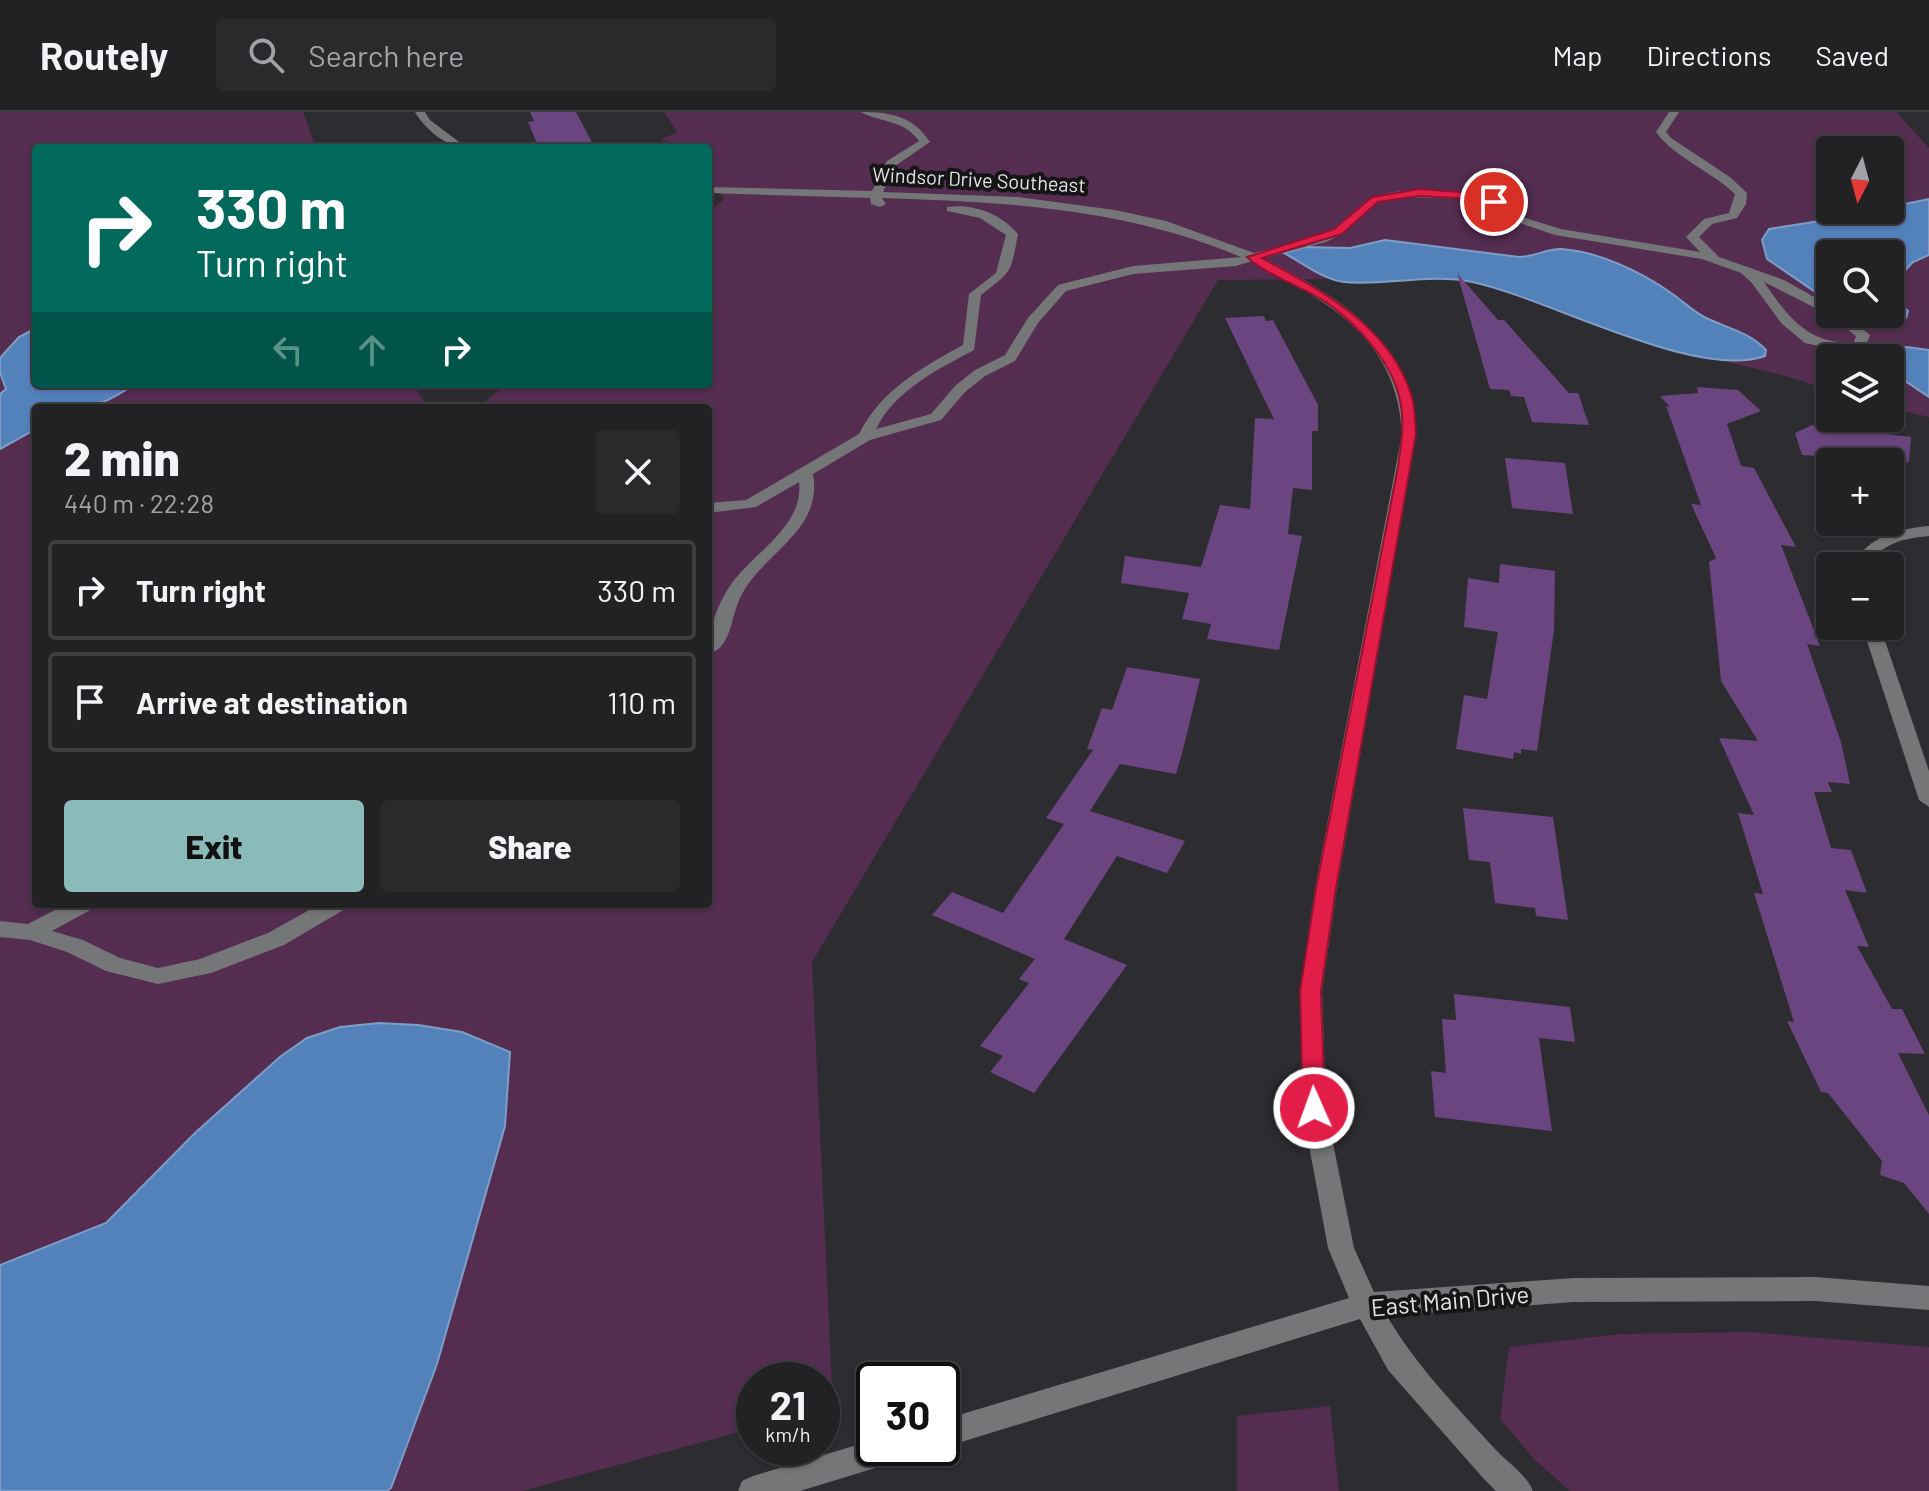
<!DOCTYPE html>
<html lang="en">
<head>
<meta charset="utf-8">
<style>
  :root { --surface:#222124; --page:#2a292c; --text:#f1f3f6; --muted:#a2a3a6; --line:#3f3e41; --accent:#8bbbb9 }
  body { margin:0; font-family:Barlow,sans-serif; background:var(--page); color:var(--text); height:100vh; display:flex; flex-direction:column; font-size:30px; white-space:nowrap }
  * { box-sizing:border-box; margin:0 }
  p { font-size:26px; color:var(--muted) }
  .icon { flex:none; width:44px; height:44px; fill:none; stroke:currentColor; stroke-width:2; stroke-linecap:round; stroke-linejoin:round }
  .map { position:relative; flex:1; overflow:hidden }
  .panel { position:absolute; left:32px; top:292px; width:680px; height:504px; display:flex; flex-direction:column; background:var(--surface); border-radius:8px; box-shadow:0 2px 6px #0004,0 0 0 2px var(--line) }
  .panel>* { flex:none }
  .banner { position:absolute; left:32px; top:32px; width:680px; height:244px; border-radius:8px; box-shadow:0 2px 6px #0004,0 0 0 2px var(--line); background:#00695c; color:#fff; overflow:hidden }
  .needle { width:52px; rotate:186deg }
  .tools { position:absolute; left:1816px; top:24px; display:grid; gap:16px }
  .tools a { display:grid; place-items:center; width:88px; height:88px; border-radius:8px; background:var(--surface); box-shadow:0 2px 6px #0004,0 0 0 2px var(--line); font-size:40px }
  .speed { position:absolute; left:736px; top:1250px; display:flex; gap:16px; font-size:40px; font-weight:700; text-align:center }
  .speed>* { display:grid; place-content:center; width:104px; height:104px; border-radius:50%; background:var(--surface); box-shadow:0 2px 6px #0004,0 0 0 2px var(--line); line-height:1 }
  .speed small { font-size:20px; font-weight:400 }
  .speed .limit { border:4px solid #111; border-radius:12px; background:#fff; color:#111 }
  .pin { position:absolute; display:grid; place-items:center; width:68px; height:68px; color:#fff; margin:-34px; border:4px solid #fff; border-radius:50%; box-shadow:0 2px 8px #0007 }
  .me { position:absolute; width:88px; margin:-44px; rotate:358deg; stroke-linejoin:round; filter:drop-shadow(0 0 6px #0008) }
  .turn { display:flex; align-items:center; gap:28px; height:168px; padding:0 32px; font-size:36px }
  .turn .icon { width:104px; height:104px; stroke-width:2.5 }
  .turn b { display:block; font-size:56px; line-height:68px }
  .lanes { display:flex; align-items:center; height:76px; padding:0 32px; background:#0003; justify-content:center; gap:40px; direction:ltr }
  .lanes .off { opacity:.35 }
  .round { display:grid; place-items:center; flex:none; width:84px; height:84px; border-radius:8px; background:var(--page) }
  .headline { display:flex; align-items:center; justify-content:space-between; height:136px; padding:0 32px }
  h1 { font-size:48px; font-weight:800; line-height:60px }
  .action { display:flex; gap:16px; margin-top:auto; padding:16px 32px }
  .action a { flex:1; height:92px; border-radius:8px; background:var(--accent); color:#111; font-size:32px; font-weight:800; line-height:92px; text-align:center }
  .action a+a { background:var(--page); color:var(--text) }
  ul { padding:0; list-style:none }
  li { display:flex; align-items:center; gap:24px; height:100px; margin:0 16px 12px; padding:0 16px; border:4px solid var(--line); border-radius:8px }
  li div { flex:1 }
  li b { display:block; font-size:30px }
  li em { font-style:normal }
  header { display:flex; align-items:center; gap:48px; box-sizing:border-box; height:112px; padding:0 40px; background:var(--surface); border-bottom:2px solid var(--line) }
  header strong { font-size:38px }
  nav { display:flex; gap:44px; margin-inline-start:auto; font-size:28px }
  .search { width:560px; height:72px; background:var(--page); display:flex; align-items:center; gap:20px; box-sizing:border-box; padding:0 28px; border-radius:8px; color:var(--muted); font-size:30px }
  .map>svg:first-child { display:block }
  .green { fill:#542d51; fill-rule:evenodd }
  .water { fill:#5381ba; stroke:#7e9ec7; stroke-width:2 }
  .building { fill:#6a4580 }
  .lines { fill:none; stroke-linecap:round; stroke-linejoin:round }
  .minor { fill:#757677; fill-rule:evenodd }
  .route { fill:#e11d48; stroke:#92132f; stroke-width:2 }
  .labels { text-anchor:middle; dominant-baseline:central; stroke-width:8; stroke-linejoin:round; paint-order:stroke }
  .street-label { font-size:20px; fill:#e3e2e5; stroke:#151516 }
  .near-street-label { font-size:24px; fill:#e3e2e5; stroke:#151516 }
</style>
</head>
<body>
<header>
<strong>Routely</strong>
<div class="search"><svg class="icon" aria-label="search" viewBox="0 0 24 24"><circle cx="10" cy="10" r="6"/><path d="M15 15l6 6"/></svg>Search here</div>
<nav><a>Map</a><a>Directions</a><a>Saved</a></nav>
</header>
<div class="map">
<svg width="1929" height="1379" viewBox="0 0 1929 1379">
  <rect width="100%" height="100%" fill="#2d2c30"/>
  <g class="green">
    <path d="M0,0h303l13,36h-280v236h377l15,24h-392v496h672v-496h-230l28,-24h202v-171l16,-14 -16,-23v-28h-33l-2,-5 -13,-3 17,-8 -13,-20h1232l33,36v269l-39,-9v-50h-60v32l-48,-15 -132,-31 -186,-66 -246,2 -406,682 21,445 -11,3v-30h-68v48l-232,63h-522zM1830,38h60v60h-60zM1830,142h60v60h-60z"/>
    <path d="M1749,1220l180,15v144h-359l-35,-31 -35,-41 9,-72 111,-13z"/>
    <path d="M1330,1294l9,85h-102v-75z"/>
  </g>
  <g class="water">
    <path d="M1929,87v56l-16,7 -21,22v13l16,14 -2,7h-28l-24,-4h36v-60h-60v48l-63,-43 -5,-19 7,-11 121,-19v-3z"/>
    <path d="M1385,128l134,17c15,0 26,-8 42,-8 36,2 81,23 110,44 12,8 21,18 35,25 21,10 43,14 60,32l-1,6c-69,25 -219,-59 -293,-74 -42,-9 -86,4 -128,0 -20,-2 -43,-20 -60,-29l21,-6 45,1z"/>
    <path d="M36,216v56h99c-43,29 -50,24 -99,24v21l-36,20v-55l6,-5 -6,-16v-15l19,-21z"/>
    <path d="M1907,235l22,3v47l-39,-26v-13h-13v-6z"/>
    <path d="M379,911l39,2 44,7 48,20 -5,74 -68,238 -46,124 -4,3h-387v-226l106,-42 89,-90 86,-77 26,-18 33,-11z"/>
  </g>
  <g class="building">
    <path d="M530,0h46l19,36h-56l-11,-26 6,-1z"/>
    <path d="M1457,161l41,47h6l65,73h9l11,32 -57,-3 -8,-25 -13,-1 -2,-6 -19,-1z"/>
    <path d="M1264,204l2,5 7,-1 45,85v26h-6v59l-19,-2 -5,46 14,2 -23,114 -72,-11 4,-15 -29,-5 7,-26 -68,-10 4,-27 76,11 19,-62 30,4 5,-91 19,1 -49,-101z"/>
    <path d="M1697,275l41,3 23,21 -34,13 14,42 13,2 42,79 -15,-2 39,101 -13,-2 34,98 9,42 -22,-2 4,10h-18l17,56 20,2 16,43 -22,-3 24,57 -12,-1 35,63h10l23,45 -27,-1 31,62v99l-25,-31 -24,-8 2,-14 -54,-68 -7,-1 -34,-71 7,1 -40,-129 9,1 -25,-81 16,2 -35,-77 39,3 -37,-60 -12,-119 7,-4 -25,-54 10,1 -35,-99 4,1 -10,-11 38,-3z"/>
    <path d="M1812,313l99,12 -2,25 -107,-7 -7,-22z"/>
    <path d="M1505,346l60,5 8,51 -61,-6z"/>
    <path d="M1500,452l55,7 -1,59 -17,121 -16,-2v5l-7,-2 -1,7 -57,-10 8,-54 23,4 11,-67 -34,-5 4,-49 31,5z"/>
    <path d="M1127,555l73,12 -16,67 -8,28 -56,-10 -30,47 95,30 -18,32 -50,-17 -53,83 63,26 -93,128 -44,-21 13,-16 -23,-10 49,-63 -10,-4 16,-20 -103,-44 20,-23 51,21 61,-89 -18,-6 47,-68 -6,-1 15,-41 10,2z"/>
    <path d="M1463,696l90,9 15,103 -32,-4 -1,-8 -40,-5 -5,-41 -21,-2z"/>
    <path d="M1454,882l116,13 5,35 -36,-4 13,93 -117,-14 -4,-46 15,2 -4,-54 14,1z"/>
  </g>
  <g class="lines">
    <g class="minor">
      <path d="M415,0h10l5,8 37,28c-20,0 -42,-19 -52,-36z"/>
      <path d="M861,0c29,0 52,4 69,30l-35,24 -12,26 135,5 97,13 51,11 88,32 64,-17 16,-8 37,-31 28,-6 75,2 38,13 13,12 36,11 139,23 -14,-15 18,-18 25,-6 6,-19c-24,-23 -60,-36 -79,-62l13,-20h10l-13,20 5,6 59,39 17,16 -1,11 -9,14 -25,6 -13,13 20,20 65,23 46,26v8h13l27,21 -5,13 -25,3 -35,-8 -23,-19 -31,-42 -10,-9 -39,-14 -147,-24 -38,-13 -13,-12 -31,-11 -74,-2 -20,5 -37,32 -16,8 -62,16c78,42 146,79 152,176l-79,454 -15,103 4,117 28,140 20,44 200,-14 241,-1 114,9v24l-114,-9 -241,1 -187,14c29,50 70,91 109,134 13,14 30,24 37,41h-37l-13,-13 -95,-108 -28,-51 -418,129v-28l407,-122 -21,-50 -26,-140 -2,-117 15,-103 87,-454c-5,-97 -73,-131 -150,-173l-16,5 -103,8 -67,17 -28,32 -23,38 -30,15 -20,16 -24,28 -71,20 -57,34c11,60 -57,81 -75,129 -7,17 -8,46 -30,51 0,-25 11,-55 27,-75 23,-29 69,-55 64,-97l-43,25 -48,6v-10l38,-3 113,-66c22,-44 62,-66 104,-89l6,-51 27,-21 10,-38 -26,-17 -33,-7v-4c26,-4 55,7 71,27 -7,39 -6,37 -37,61l-7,55c-37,20 -79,40 -98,79l55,-15 24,-28 20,-16 30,-15 23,-37 30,-33 75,-19 108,-9c-115,-49 -235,-55 -359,-59l4,6 -6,3 -9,-3 -1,-6 -162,-5v-6l164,4 15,-30 32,-20c-16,-22 -38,-18 -58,-29zM1764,170l65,33 27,21 -2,6c-45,4 -67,-26 -90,-60z"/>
      <path d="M1929,414v10c-23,2 -49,7 -60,30h-16c14,-30 45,-37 76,-40z"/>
      <path d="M1862,514h18l49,145v36l-10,-7z"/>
      <path d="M66,792h29l-3,5 -40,22 31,9 37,18 38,10 42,-9 68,-26 52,-29h28l-3,5 -61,36 -73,28 -53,11 -52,-13 -39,-19 -37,-12 -30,-3v-16l28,3z"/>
      <path d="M874,1328v8h36l-5,10 -10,4 -95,29h-62l4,-10 11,-5z"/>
    </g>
  </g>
  <path class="route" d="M1419,77l55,4 25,9 -5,3 -21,-6 -54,-3 -41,6 -36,32 -80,24c60,33 129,68 150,139 3,11 3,25 4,37l-80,454 -15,103 4,117 -3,6 -8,3 -7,-3 -4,-6 -3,-117 16,-103 82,-421c3,-22 7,-45 2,-67 -8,-38 -42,-75 -73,-97 -25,-17 -58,-26 -80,-46l87,-28 38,-32z"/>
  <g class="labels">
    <g class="street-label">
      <text transform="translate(979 67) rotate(3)">Windsor Drive Southeast</text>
    </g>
    <g class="near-street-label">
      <text transform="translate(1450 1188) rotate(-5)">East Main Drive</text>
    </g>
  </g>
</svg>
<div class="tools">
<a><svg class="needle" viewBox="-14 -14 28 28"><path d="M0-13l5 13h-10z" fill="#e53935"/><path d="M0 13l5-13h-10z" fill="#a2a3a6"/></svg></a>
<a><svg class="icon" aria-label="search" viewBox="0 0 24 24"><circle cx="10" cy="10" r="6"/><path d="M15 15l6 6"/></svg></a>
<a><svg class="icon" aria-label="layers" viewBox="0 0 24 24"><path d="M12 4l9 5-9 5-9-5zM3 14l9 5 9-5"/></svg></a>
<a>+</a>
<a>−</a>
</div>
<div class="speed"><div>21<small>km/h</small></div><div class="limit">30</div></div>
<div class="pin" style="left:1494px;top:90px;background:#d93025"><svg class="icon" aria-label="arrive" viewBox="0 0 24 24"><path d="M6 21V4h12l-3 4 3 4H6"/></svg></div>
<svg class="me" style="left:1314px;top:996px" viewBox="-20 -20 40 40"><circle r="17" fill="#e11d48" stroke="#fff" stroke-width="3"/><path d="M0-11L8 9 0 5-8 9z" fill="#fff"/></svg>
<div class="banner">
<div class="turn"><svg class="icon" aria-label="right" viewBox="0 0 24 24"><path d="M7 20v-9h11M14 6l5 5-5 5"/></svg><div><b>330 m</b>Turn right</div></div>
<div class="lanes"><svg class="icon off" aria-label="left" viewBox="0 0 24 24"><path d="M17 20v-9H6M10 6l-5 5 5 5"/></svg><svg class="icon off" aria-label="ahead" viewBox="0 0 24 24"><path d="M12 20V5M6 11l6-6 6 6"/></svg><svg class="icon" aria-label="right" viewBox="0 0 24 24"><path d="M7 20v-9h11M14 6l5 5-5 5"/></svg></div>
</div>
<section class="panel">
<div class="headline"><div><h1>2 min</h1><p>440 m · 22:28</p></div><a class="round"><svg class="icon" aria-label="close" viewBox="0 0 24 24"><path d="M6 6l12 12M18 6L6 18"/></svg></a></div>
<ul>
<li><svg class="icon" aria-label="right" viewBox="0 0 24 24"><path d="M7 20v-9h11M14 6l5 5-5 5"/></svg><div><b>Turn right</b></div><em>330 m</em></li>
<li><svg class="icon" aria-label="arrive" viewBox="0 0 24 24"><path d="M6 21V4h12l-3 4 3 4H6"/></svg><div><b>Arrive at destination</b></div><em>110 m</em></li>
</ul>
<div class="action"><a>Exit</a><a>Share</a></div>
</section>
</div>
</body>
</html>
